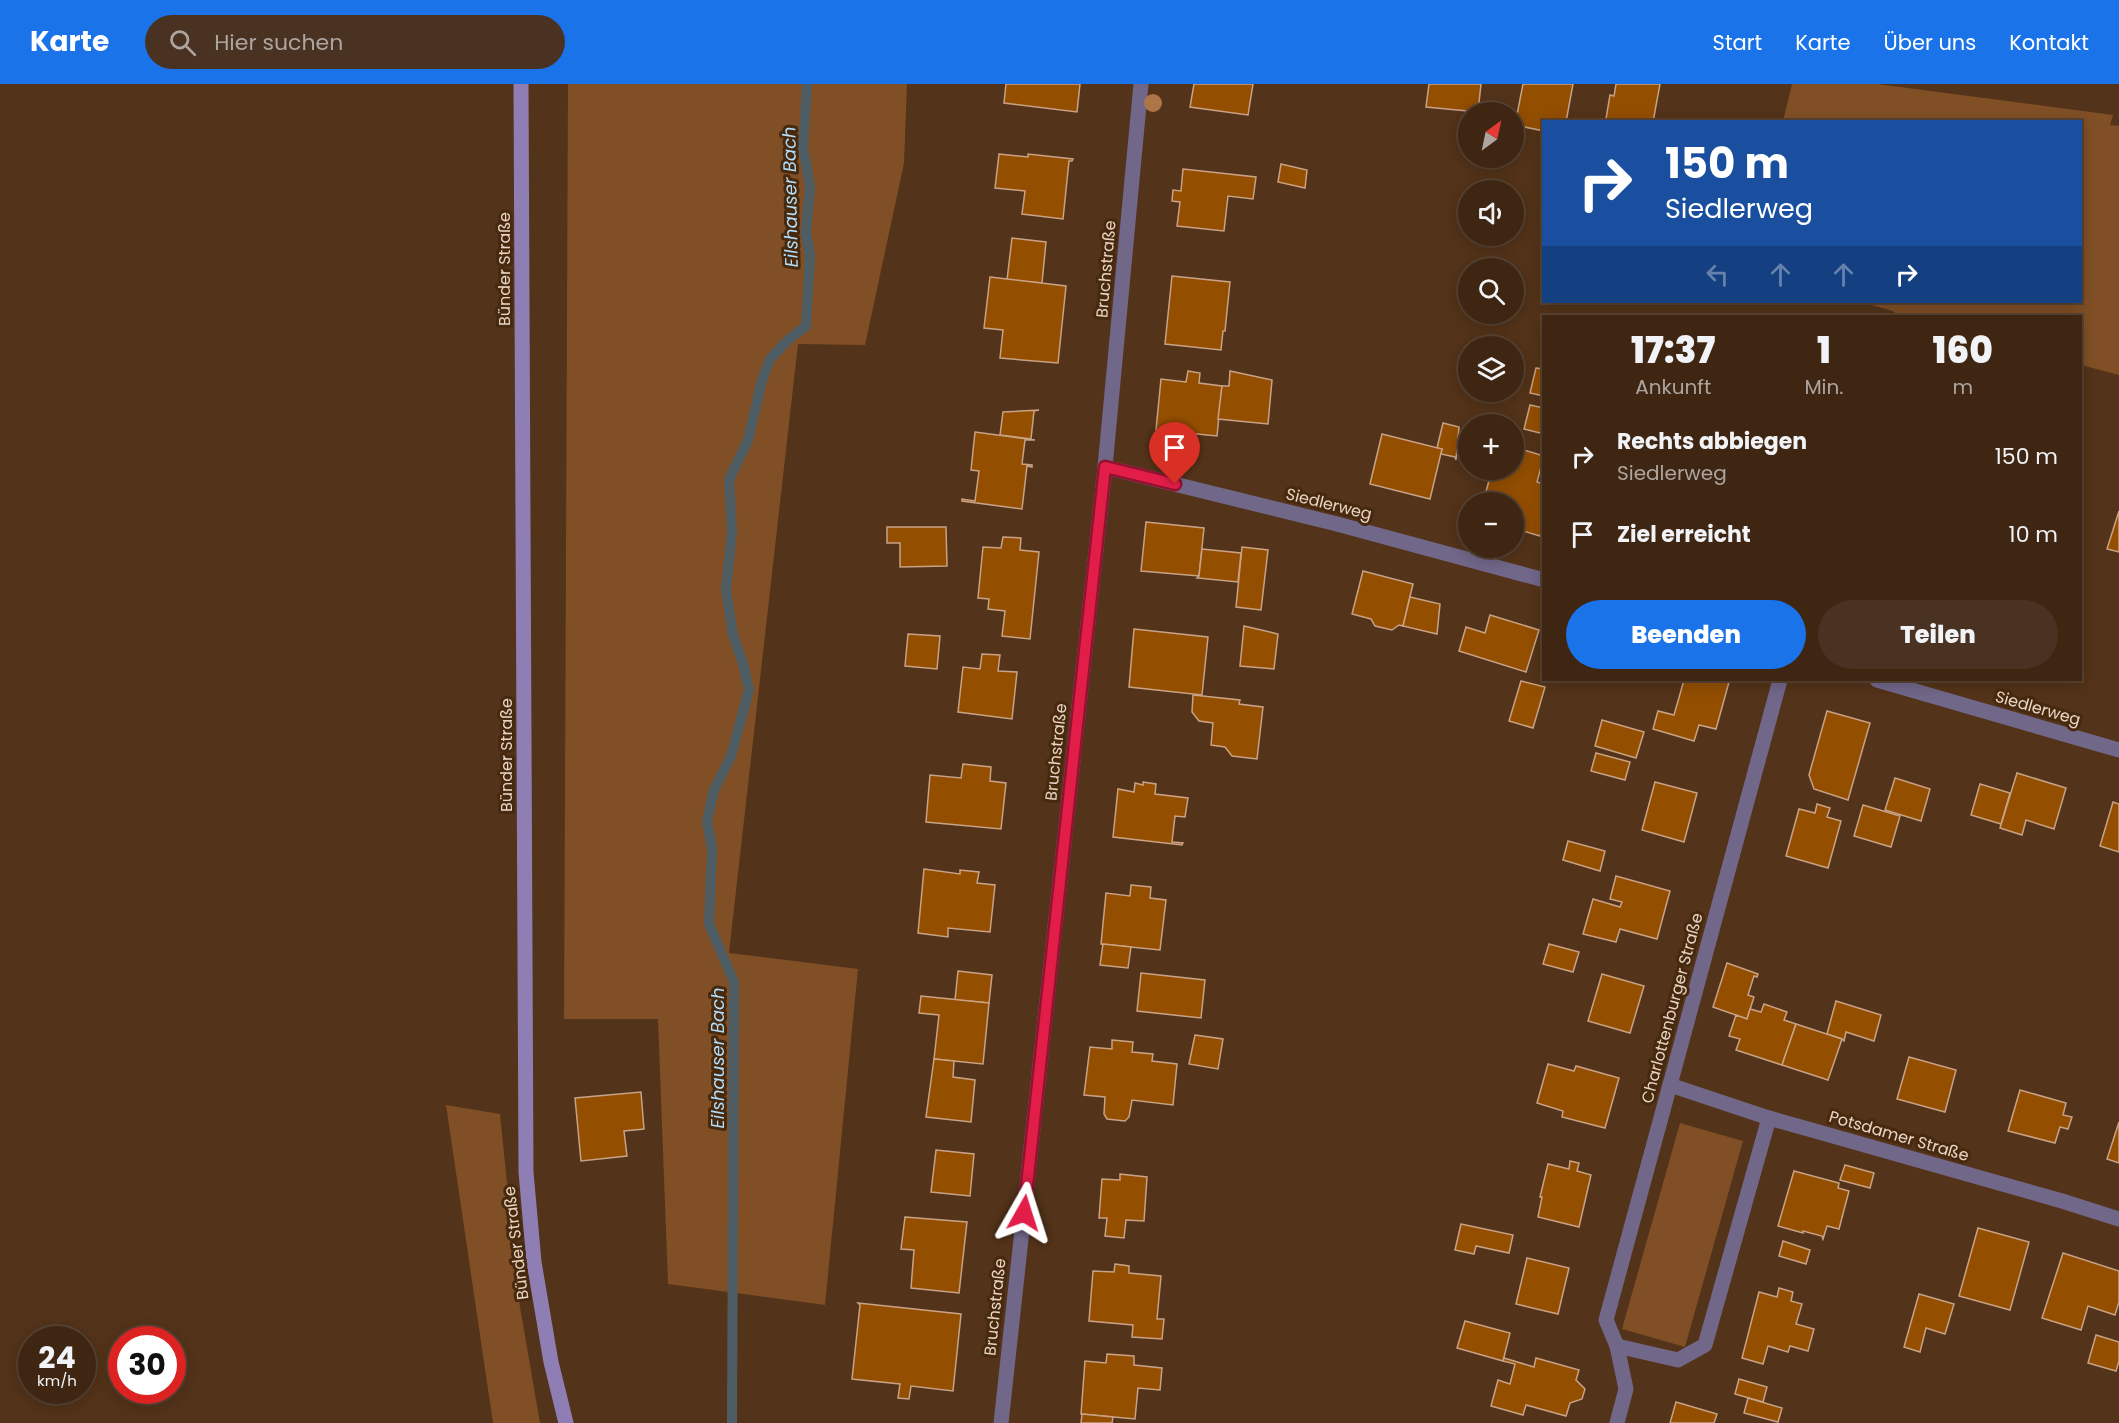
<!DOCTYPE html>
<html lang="de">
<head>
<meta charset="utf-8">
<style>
  :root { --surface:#3e2613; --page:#493221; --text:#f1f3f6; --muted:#ada5a0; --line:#574333; --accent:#1a73e8 }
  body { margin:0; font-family:Poppins,sans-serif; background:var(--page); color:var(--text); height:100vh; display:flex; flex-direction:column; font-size:22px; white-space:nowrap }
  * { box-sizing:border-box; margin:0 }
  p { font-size:20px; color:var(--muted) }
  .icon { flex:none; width:33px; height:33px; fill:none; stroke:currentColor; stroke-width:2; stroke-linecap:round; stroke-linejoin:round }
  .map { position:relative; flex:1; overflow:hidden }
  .panel { position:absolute; left:1542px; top:231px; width:540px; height:366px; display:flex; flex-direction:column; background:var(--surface); border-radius:0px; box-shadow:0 3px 15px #0003,0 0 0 2px var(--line) }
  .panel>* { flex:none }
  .guide { position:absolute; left:1542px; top:36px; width:540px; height:183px; border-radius:0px; box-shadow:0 3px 15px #0003,0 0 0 2px var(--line); background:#1a4fa0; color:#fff; overflow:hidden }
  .needle { width:39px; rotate:33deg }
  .buttons { position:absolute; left:1458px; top:18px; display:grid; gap:12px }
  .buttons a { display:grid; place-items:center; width:66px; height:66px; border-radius:50%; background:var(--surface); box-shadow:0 3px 15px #0003,0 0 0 2px var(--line); font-size:30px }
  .speed { position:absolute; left:18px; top:1242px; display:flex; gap:12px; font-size:30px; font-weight:700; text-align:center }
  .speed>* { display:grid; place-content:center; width:78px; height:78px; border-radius:50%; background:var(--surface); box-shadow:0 3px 15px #0003,0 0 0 2px var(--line); line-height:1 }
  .speed small { font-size:15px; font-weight:400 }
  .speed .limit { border:9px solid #d22; background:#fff; color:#111 }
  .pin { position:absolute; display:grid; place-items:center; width:51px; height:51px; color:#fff; margin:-62px -26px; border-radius:50% 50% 50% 0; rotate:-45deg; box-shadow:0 0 6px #0007 }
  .pin .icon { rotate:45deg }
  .me { position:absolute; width:66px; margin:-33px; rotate:6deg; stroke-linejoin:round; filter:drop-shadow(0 0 4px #0008) }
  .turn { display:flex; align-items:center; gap:21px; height:126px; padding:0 24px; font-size:27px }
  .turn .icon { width:78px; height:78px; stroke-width:2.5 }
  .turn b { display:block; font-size:42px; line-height:51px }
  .lanes { display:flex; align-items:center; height:57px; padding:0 24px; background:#0003; justify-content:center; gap:30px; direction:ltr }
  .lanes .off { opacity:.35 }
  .eta { display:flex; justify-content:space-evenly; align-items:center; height:102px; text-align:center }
  .eta b { font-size:36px; font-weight:800; line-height:42px }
  .button { display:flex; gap:12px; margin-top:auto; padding:12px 24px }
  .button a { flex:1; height:69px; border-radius:36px; background:var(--accent); color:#fff; font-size:24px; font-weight:800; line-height:69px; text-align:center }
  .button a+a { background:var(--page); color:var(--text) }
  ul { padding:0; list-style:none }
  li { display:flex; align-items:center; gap:18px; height:78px; padding:0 24px }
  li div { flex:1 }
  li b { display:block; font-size:22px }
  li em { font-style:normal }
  header { display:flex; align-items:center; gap:36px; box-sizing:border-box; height:84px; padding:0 30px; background:var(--accent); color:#fff }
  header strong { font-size:28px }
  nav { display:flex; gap:33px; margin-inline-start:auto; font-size:21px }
  .search { width:420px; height:54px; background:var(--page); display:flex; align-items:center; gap:15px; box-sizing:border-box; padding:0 21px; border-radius:33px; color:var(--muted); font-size:22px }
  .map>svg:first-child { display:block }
  .green { fill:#804f25 }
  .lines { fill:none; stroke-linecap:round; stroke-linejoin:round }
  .stream { stroke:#4e5d64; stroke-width:10 }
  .building { fill:#934e00; stroke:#c9a286; stroke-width:1.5 }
  .minor { stroke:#716789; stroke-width:15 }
  .secondary { stroke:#8f7eb3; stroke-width:15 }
  .tree { fill:#ae7548 }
  .route-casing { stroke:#92132f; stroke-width:15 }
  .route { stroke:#e11d48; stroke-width:10 }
  .labels { text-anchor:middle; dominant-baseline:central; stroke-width:6; stroke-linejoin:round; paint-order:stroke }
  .street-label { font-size:16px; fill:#e9d5c6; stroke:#47290e }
  .water-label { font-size:18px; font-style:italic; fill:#b4dffc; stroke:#47290e }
</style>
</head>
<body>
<header>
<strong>Karte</strong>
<div class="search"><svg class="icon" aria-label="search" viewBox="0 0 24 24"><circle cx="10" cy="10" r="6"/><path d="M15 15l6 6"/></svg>Hier suchen</div>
<nav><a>Start</a><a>Karte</a><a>Über uns</a><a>Kontakt</a></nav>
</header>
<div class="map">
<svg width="2119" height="1339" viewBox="0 0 2119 1339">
  <rect width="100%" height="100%" fill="#533319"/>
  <g class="green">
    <path d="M568,0h339l-3,79 -39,182 -67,-1 -69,609 129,16 -33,336 -157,-21 -10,-265h-94z"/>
    <path d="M1792,0h85l236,31 -3,10 9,1v249l-38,-10 -1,-49h-182l-5,-5 -32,-9h219v-180l-297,-1z"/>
    <path d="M446,1021l54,9 19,187 21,122h-47z"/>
    <path d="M1680,1039l63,18 -58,206 -63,-18z"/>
  </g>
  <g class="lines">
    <path class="stream" d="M732,1339l2,-441 -25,-58 3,-75 -5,-28 7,-31 17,-34 18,-66 -6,-26 -10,-29 -7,-45 6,-58 -3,-52 19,-40 14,-60 8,-21 18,-19 18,-14 4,-71 -4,-22 4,-46 -7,-40 4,-63"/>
  </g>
  <g class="building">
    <path d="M1006,0h74l-3,28 -73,-9z"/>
    <path d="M1194,0h59l-5,31 -58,-8z"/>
    <path d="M1429,0h52l-3,28 -52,-5z"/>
    <path d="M1523,0h50l-7,38h-22v9l-29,-6z"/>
    <path d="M1616,0h44l-7,38h-36l-11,-3 4,-24 4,1z"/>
    <path d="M999,70l29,3v-3l45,5 -1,2h-3l-6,58 -41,-5 3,-23 -30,-3z"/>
    <path d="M1281,80l26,6 -2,18 -27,-6z"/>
    <path d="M1183,85l73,8 -3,22 -25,-3 -4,35 -47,-5 3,-24 -8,-1 1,-11 8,1z"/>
    <path d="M1012,154l34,4 -4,41 -35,-3z"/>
    <path d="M1172,192l58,6 -5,49h-2l-2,19 -56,-6z"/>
    <path d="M990,193l76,9 -8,77 -58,-5 3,-28 -19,-2z"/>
    <path d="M1536,284l8,1v27l-14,-3z"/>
    <path d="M1188,287l12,2 -1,10 23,3 -5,50 -61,-6 5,-51 25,3z"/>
    <path d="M1230,287l42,9 -4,44 -50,-5 4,-33h7z"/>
    <path d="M1530,321l14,3v26l-20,-5z"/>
    <path d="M1039,326l-5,1 -3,28 -31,-4 3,-23z"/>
    <path d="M1443,339l16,4 -3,33 -1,-3 -14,-3 1,-5 -5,-1z"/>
    <path d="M975,348l60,8h-10l-3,24 10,1v2l-5,-1 -5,43 -60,-8v-2l13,2 4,-30 -8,-1z"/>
    <path d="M1382,350l60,15 -12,50 -60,-15z"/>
    <path d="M1514,363l30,9 -7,26 7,2v39l-4,13 -20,-6 -3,11 -3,-1v-38h-31l9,-32 14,3 1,-3h7z"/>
    <path d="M2119,427v41l-12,-3z"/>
    <path d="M1146,438l58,6 -5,48 -58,-5z"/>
    <path d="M887,443h59l1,39 -47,1v-24h-13z"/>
    <path d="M1003,453l18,1 -1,12 19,2 -9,87 -28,-3 3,-25 -17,-2 1,-10 -11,-1 5,-51 18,1z"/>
    <path d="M1242,463l26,3 -7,60 -25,-3z"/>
    <path d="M1202,465l39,4 -3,29 -41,-4 2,-2z"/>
    <path d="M1363,487l50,13 -10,42 -4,-1 -7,5 -17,-4 -4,-7 -19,-5z"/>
    <path d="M1410,513l30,7 -3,30 -34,-8z"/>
    <path d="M1490,531l49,15 -13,42 -67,-21 7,-24 19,6z"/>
    <path d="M1244,542l34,8 -4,35 -34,-3z"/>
    <path d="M1134,545l74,8 -6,58 -73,-8z"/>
    <path d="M908,550l32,2 -3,33 -32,-3z"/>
    <path d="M982,570l18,1 -2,16 19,1 -5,47 -54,-7 5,-45 17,2z"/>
    <path d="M1684,596h38l7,2 -13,47 -17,-4 -5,16 -41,-12 5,-18 16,4z"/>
    <path d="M1521,597l24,6 -12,41 -24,-7z"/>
    <path d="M1193,611l47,5 -1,4 24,3 -6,52 -25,-3 -7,-9 -14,-2 2,-22 -14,-2 -7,-9z"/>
    <path d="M1827,627l43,12 -22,77 -34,-11 -5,-14z"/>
    <path d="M1602,636l42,12 -8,26 -41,-12z"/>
    <path d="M1596,669l34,9 -5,18 -34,-9z"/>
    <path d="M963,680l28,3 -1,14 16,2 -5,46 -75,-7 4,-47 31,3z"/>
    <path d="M2017,689l49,15 -12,41 -28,-9 -4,15 -22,-7z"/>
    <path d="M1895,694l35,11 -9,32 -36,-11z"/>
    <path d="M1143,698l13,2 -1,10 33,4 -3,19 -10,-1 -3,26 11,1 -1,2 -69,-8 5,-48 16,3 1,-9 8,2z"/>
    <path d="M1655,698l42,11 -13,49 -42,-12z"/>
    <path d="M1980,700l30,9 -9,31 -30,-9z"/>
    <path d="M2113,718l6,2v48l-19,-6z"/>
    <path d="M1817,720l13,4 -3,9 14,4 -13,47 -42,-12 13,-47 16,4z"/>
    <path d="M1863,721l37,11 -9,31 -37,-11z"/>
    <path d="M1568,757l37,10 -5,20 -37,-11z"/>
    <path d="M924,785l36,5v-4l19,2 -2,11 18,2 -5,47 -42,-4v9l-30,-4z"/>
    <path d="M1616,792l54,15 -13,48 -37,-10 -4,13 -33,-8 10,-35 27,8 2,-5 -12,-3z"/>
    <path d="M1131,801l20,2 -1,11 16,2 -6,50 -59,-6 5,-51 24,3z"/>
    <path d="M1103,860l28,3 -3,21 -28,-3z"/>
    <path d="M1549,860l30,8 -6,20 -30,-8z"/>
    <path d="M1727,879l31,11 -1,3 -3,-1 -6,19 6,2 -7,22 -34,-12z"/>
    <path d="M958,887l34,4 -3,28 -34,-3z"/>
    <path d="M1141,889l64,7 -4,38 -64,-7z"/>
    <path d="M1602,890l42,12 -14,47 -42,-12z"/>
    <path d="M921,912l68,7 -6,61 -49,-5 5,-44 -20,-2z"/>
    <path d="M1836,917l45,14 -7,26 -28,-9 -2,9 -2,-2 -15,-5z"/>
    <path d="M1764,920l23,8 -3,8 12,4 -14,41 -46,-15 4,-11 -11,-3 7,-21 11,4 3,-10 11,3z"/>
    <path d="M1796,940l46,15 -14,41 -46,-15z"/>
    <path d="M1195,951l28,4 -5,30 -29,-5z"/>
    <path d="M1112,956l21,2 -1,10 21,2 -1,7 25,3 -4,41 -41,-5 -3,17 -4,4 -18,-2 -3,-5 1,-17 -21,-2 6,-48 22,2z"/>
    <path d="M1909,973l47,13 -11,42 -48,-13z"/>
    <path d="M934,975l20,2 -1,16 22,3 -4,42 -45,-5z"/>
    <path d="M1548,980l26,7 2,-5 43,12 -14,50 -43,-11 1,-6 -26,-8z"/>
    <path d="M2020,1006l46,13 -3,12 9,2 -4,12 -8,-2 -5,16 -47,-12z"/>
    <path d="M641,1008l3,37 -20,2 3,25 -46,5 -6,-63z"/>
    <path d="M2119,1038v41l-12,-4z"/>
    <path d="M936,1066l38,4 -4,42 -39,-4z"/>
    <path d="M1570,1077l9,2 -2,8 14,4 -12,52 -41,-10 4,-20h-2l8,-33 21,5z"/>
    <path d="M1845,1081l29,8 -4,15 -30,-8z"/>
    <path d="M1794,1087l45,12 -1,5 11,3 -10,38 -12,-3 -4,13 -1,-3 -19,-5v2l-25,-7z"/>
    <path d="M1120,1090l27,3 -3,44 -18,-1 -2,18 -19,-2 2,-18h-8l3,-39 18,1z"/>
    <path d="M905,1133l62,5 -8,71 -48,-5 3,-38 -13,-1z"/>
    <path d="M1461,1140l52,11 -4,18 -33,-7 -2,8 -19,-4z"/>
    <path d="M1978,1144l51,14 -19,68 -51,-14z"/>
    <path d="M1783,1157l27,9 -4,14 -27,-8z"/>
    <path d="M2063,1169l56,18v31l-4,13 -27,-9 -7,24 -39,-12z"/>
    <path d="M1527,1174l42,10 -11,46 -42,-10z"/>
    <path d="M1115,1180l14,2v7l32,3 -4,43h7l-2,20 -30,-2 1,-12 -44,-4 4,-50 21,1z"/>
    <path d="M1779,1204l14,4 -2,9 11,3 -6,20 18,5 -6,22 -18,-5 -2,6 -20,-6 -5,18 -21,-6 17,-66 18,5z"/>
    <path d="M1919,1210l35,10 -9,30 -19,-6 -6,24 -16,-5z"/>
    <path d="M858,1219l103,11 -8,77 -42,-5 -2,13 -11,-1 2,-14 -48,-5 8,-74z"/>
    <path d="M1465,1237l45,12 -7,28 -46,-13z"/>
    <path d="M2096,1251l23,7v19l-3,10 -28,-8z"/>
    <path d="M1107,1270l27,2v9l28,3 -2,22 -22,-2 -3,31 -54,-5 4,-53 21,2z"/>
    <path d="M1504,1274l30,9 2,-9 43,12 -3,10 9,9 -3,10 -12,4 -4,13 -40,-11 -3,10 -32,-9 7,-26 12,4 5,-20 -12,-3z"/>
    <path d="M1739,1295l28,8 -4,15 -28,-8z"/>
    <path d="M1748,1314l34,10 -4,14 -34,-9z"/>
    <path d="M1676,1318l41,12 -3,9h-44z"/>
    <path d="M1082,1330l31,3 -1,6h-31z"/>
  </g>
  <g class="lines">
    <g class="minor">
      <path d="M1105,383l232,57 207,56"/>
      <path d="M1877,596l242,70"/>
      <path d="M1670,1001l99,33 293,83 57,18"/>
      <path d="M1617,1262l61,14 27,-15 64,-227"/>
      <path d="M1001,1339l104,-956 36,-383"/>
      <path d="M1617,1339l9,-34 -9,-43 -11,-26 174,-640"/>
    </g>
    <path class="secondary" d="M521,0l5,1088 8,90 17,100 15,61"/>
  </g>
  <circle class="tree" cx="1153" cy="19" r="9"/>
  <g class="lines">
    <defs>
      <path id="route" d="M1024,1129l81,-746 70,17"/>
    </defs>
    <use href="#route" class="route-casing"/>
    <use href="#route" class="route"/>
  </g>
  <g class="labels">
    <g class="street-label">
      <text transform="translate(504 185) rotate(-90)">Bünder Straße</text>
      <text transform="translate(1106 185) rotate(-85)">Bruchstraße</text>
      <text transform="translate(1329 420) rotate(14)">Siedlerweg</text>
      <text transform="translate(2038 624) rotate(16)">Siedlerweg</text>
      <text transform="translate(1056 668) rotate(-84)">Bruchstraße</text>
      <text transform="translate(506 671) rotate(-90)">Bünder Straße</text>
      <text transform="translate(1672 924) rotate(-75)">Charlottenburger Straße</text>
      <text transform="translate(1899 1052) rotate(16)">Potsdamer Straße</text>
      <text transform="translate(516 1159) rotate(-97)">Bünder Straße</text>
      <text transform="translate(995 1223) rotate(-84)">Bruchstraße</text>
    </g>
    <g class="water-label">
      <text transform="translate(790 113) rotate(-91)">Eilshauser Bach</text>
      <text transform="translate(717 974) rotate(-90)">Eilshauser Bach</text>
    </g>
  </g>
</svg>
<div class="buttons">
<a><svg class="needle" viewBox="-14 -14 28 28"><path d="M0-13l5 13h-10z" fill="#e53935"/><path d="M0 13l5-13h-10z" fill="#ada5a0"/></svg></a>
<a><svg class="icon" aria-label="sound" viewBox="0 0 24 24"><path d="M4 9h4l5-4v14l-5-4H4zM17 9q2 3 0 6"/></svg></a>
<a><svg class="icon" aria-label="search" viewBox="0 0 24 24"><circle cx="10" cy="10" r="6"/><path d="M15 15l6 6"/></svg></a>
<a><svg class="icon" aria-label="layers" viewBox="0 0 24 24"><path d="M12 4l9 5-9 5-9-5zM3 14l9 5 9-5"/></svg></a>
<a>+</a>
<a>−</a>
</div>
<div class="speed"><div>24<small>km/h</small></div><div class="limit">30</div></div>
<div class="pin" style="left:1175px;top:400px;background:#d93025"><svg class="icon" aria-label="arrive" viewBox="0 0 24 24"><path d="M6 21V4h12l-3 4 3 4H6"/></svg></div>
<svg class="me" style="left:1024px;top:1129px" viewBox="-20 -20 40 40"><path d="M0-17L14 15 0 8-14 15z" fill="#e11d48" stroke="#fff" stroke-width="4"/></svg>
<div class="guide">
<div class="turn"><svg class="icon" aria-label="right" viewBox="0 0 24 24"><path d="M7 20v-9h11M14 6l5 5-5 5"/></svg><div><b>150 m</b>Siedlerweg</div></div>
<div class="lanes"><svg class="icon off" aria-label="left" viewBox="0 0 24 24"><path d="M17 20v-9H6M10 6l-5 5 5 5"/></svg><svg class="icon off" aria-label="ahead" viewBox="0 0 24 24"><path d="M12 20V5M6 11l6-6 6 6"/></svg><svg class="icon off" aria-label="ahead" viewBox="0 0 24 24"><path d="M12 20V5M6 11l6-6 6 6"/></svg><svg class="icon" aria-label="right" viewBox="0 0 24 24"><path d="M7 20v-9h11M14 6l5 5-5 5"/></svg></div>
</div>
<section class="panel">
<div class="eta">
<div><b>17:37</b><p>Ankunft</p></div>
<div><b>1</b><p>Min.</p></div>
<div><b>160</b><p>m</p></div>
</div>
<ul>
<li><svg class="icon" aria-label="right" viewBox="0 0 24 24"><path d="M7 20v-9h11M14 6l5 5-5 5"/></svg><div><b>Rechts abbiegen</b><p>Siedlerweg</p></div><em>150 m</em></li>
<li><svg class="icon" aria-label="arrive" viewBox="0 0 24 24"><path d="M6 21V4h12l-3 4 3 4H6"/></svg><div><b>Ziel erreicht</b></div><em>10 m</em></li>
</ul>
<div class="button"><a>Beenden</a><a>Teilen</a></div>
</section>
</div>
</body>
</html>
